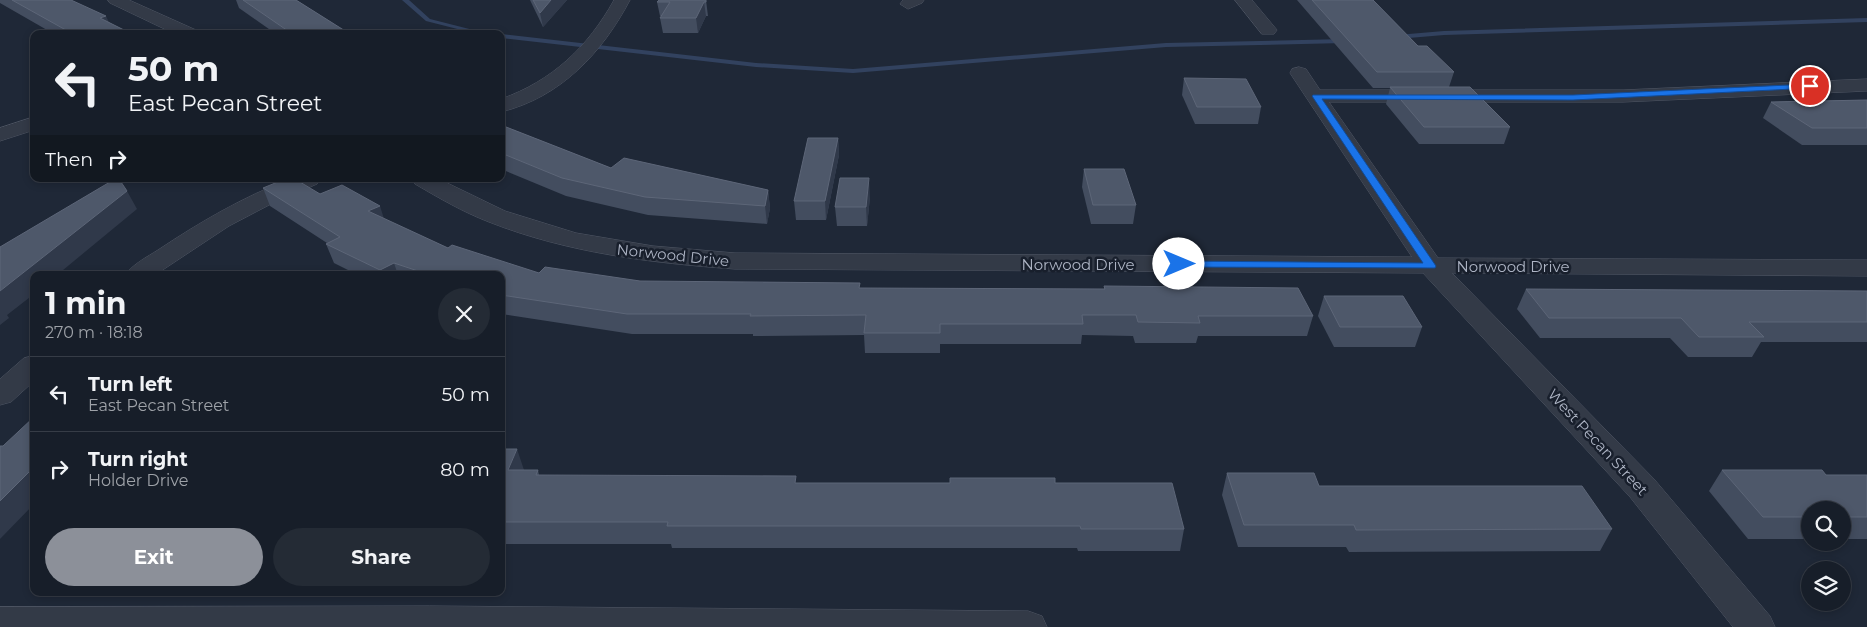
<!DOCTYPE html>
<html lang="en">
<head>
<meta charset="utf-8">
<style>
  :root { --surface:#171e29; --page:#242b35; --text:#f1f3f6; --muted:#9ea2a8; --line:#363c46; --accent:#8c9099 }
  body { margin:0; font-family:Montserrat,sans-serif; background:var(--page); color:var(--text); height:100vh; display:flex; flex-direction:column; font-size:19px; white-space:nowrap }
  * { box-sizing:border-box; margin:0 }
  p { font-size:16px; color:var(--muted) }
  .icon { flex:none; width:28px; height:28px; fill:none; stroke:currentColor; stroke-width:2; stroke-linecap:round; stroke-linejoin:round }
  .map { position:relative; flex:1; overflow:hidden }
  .sheet { position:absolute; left:30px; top:271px; width:475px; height:325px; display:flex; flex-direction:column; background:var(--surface); border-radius:10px; box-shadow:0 2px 8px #0003,0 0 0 1px var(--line) }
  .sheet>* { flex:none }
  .top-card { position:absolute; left:30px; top:30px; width:475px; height:152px; border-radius:10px; box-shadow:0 2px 8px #0003,0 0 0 1px var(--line); background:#171e29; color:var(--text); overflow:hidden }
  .fabs { position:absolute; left:1801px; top:501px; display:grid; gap:10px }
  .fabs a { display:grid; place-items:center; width:50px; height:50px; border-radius:50%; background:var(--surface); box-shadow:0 2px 8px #0003,0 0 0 1px var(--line); font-size:25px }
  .pin { position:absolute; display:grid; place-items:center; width:42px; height:42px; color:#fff; margin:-21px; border:2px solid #fff; border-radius:50%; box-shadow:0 1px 5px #0007 }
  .me { position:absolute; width:55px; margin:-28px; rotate:90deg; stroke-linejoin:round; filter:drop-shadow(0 0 4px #0008) }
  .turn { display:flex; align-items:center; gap:18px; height:105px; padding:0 15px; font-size:22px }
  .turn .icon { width:65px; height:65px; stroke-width:2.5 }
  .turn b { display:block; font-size:35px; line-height:42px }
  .then { display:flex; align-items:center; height:48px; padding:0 15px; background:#0003; gap:10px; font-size:19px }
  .round { display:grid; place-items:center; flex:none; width:52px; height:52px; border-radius:26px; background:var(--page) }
  .overview { display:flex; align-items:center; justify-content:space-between; height:85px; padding:0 15px }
  h1 { font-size:30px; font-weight:700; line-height:38px }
  .cta { display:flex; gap:10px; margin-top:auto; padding:10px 15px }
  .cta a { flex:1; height:58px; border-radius:30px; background:var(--accent); color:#fff; font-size:20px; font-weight:700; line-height:58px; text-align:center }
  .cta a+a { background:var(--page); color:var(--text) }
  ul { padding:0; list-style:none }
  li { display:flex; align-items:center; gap:15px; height:75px; padding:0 15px; border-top:1px solid var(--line) }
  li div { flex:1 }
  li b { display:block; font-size:19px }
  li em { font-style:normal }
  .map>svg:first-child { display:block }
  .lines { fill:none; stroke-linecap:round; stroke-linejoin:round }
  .stream { fill:#32425f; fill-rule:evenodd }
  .minor-casing { stroke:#505765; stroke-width:1 }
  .minor { fill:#333a47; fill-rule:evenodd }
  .wall { fill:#434d5f }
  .shaded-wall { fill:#30394a }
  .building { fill:#4e586a; stroke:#5d6678 }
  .route { fill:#1a73e8; stroke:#114b97 }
  .labels { text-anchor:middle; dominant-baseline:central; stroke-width:5; stroke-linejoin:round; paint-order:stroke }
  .street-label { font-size:15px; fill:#adb4c4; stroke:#181f2c }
</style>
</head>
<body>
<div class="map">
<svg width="1867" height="627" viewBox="0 0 1867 627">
  <rect width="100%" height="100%" fill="#1f2837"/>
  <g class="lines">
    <g class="stream">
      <path d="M402,0h7l21,19 59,15h-12l-51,-13z"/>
      <path d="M1867,18v4l-423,13 -47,4 -3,-2 3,-2 47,-4z"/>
      <path d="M501,34l255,29 97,6 313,-26 179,-4 3,2 -3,2 -179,4 -313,26 -97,-6 -255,-29z"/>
    </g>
    <defs>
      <g id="minor">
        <path d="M108,0h21l67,30 3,4h-24l-65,-31z"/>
        <path d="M614,0h16c-28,53 -69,97 -129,112v-13c51,-18 87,-52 113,-99z"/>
        <path d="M924,0l-2,3 -14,6 -8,-5 3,-4z"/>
        <path d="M1235,0h17l25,30 -3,4h-12z"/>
        <path d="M1299,67l7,2 14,21h303l244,-11v12l-244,11h-294l109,156 429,2v16l-415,-3 202,206 116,137 5,11h-42l-103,-130 -207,-224 -688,-4c-84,-6 -167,-16 -246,-47 -26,-10 -50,-24 -74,-38l-3,-5h27l66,32 71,22 77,13 82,7 677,4 -122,-184 2,-4z"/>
        <path d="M34,117v13l-34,11v-13z"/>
        <path d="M290,179h30l-3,5 -46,20 -42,22 -74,49h-30c8,-11 22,-18 33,-25 42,-28 85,-53 132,-71z"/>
        <path d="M34,356v25l-23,21 -11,3v-26l24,-21z"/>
        <path d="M430,606l598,5 14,5 5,11h-1047v-20z"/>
      </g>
    </defs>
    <use href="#minor" class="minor-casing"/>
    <use href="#minor" class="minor"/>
  </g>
  <g class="wall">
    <path d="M0,0h71l37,22 24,12h-78l-54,-31z"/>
    <path d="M236,0h60l54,34h-74l-37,-26z"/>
    <path d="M530,0h37l-24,27z"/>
    <path d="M706,0l2,16h-2l-8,17h-35l-3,-15 2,-2h-2l-3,-14z"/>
    <path d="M1297,0h76l45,46 36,26 -5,15 61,40 -6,17h-85l-33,-40 4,-16h-17z"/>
    <path d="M1184,78l77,29 -3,17h-63l-13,-29z"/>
    <path d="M1867,100v45h-65l-39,-27 8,-16z"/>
    <path d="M501,125l110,43 157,22 2,18 -3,16 -119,-9 -82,-19 -65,-27z"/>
    <path d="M838,138l1,17 -13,65h-30l-2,-19z"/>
    <path d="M1084,169l52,36 -3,19h-42l-9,-37z"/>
    <path d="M263,188l57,6 64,25 64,29 91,25 101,8 220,7 244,1v-3l209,30 -6,20h-109l-2,7h-61l-2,-7 -51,-1 -1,9h-141v9h-75l-1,-18 -111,1v-2h-121l-131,-20v-39h-143l-24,-12 -8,-19 1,-1 -57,-37z"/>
    <path d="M870,197l-3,29h-30l-2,-19z"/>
    <path d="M1526,289l341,2v51h-106l-9,15h-64l-18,-19h-130l-23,-29z"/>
    <path d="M1324,296l98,31 -7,20h-81l-16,-31z"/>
    <path d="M501,449l23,21h14l1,5 257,8h259l129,46 -4,22h-102l-1,-3h-405l-1,-4h-170z"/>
    <path d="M1722,470l104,5h41v64h-25v-29h-32v29h-62l-39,-48z"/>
    <path d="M1227,473l92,13 293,43 -12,22 -251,1 -3,-5h-108l-16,-52z"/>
  </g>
  <g class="shaded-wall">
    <path d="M551,0h16l-24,27 -3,-14z"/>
    <path d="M704,2l2,14 -8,17 -2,-15z"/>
    <path d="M106,16l7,15 -13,-13z"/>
    <path d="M838,138l1,17 -13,65 -1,-19z"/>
    <path d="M869,178l1,19 -3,29 -1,-19z"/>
    <path d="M768,190l2,18 -3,16 -2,-18z"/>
    <path d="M127,191l10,18 -80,66h-23v19l-27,21 2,3 -9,7v-34z"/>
    <path d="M380,206l6,19 -18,-14z"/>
    <path d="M394,263l4,12h-16l-2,-5z"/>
    <path d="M517,449l7,21h-16z"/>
    <path d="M34,467v37l-34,35v-38z"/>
  </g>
  <g class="building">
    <path d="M12,0h59l35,16 -6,2 32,16h-59z"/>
    <path d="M243,0h53l54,34h-56l-6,-3z"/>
    <path d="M533,0h18l-11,13z"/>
    <path d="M659,0h47v2h-2l-8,16h-36l10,-16h-13z"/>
    <path d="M1312,0h61l45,46h9l27,26h-77z"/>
    <path d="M1184,78l62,1 15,28h-64z"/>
    <path d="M1390,87h80l40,40h-86z"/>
    <path d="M1867,100v28h-55l-41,-26z"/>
    <path d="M501,125l110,43 13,-10 144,32 -3,16 -120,-9 -83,-19 -61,-25z"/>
    <path d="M808,138h30l-13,63h-31z"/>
    <path d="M1084,169h40l12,36h-43z"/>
    <path d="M840,178h29l-3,29h-31z"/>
    <path d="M115,179h4l8,12 -127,100v-44z"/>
    <path d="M285,179h10l25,15 22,-9 38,21 -12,5 80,37 4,-3 87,28 6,-6 95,14 220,2 -1,5 246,1 -1,-3 194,2 15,28h-115l2,7 -62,-1 -2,-7h-54l1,9h-143v9h-76l2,-18 -116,1 1,-2h-124l-126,-19v-20h-71l-36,-12 -14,7 -54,-26 14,-7 -77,-49z"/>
    <path d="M1526,289l341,2v31h-118l15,15h-65l-18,-19h-132z"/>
    <path d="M1324,296h79l19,31h-82z"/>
    <path d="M34,417v50l-34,34v-55h3z"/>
    <path d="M501,449h16l-9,21h30l-2,5 260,1 -1,7h155v-5h105v5h117l12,46h-103l-1,-3h-413l1,-4h-167z"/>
    <path d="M1722,470h100l4,5h41v42h-25v-7h-32v7h-47z"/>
    <path d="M1227,473h87l5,13h263l30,43 -256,1 -2,-5h-110z"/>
  </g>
  <path class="route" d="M1810,84l3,1v3l-240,12 -251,-1 114,167 -1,2 -256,-1 -5,-3 5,-3 244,2 -111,-167 1,-1h260z"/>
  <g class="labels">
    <g class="street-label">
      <text transform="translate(673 255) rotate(6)">Norwood Drive</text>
      <text x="1078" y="264">Norwood Drive</text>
      <text x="1513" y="266">Norwood Drive</text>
      <text transform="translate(1598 442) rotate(47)">West Pecan Street</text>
    </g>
  </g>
</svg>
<div class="fabs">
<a><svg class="icon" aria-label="search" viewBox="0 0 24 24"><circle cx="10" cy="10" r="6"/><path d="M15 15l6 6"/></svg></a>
<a><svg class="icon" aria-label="layers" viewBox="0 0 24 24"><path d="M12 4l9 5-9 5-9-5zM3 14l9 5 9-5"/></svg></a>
</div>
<div class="pin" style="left:1810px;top:86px;background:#d93025"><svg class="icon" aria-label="arrive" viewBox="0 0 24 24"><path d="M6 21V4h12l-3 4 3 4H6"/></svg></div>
<svg class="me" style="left:1179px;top:264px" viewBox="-20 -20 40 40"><circle r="19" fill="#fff"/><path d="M0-13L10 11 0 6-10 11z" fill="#1a73e8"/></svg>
<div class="top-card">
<div class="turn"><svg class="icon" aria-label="left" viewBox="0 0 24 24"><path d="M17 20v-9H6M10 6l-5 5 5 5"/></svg><div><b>50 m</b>East Pecan Street</div></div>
<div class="then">Then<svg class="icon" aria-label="right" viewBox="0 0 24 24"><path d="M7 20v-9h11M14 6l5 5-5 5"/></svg></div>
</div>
<section class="sheet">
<div class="overview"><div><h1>1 min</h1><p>270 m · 18:18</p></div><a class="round"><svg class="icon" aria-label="close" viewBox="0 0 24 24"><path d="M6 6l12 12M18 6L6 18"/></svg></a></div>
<ul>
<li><svg class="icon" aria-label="left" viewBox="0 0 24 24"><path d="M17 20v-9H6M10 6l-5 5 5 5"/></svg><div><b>Turn left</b><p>East Pecan Street</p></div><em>50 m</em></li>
<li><svg class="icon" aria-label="right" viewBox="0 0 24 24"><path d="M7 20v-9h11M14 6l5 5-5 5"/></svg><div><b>Turn right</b><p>Holder Drive</p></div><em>80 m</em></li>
</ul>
<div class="cta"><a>Exit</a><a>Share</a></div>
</section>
</div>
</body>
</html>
